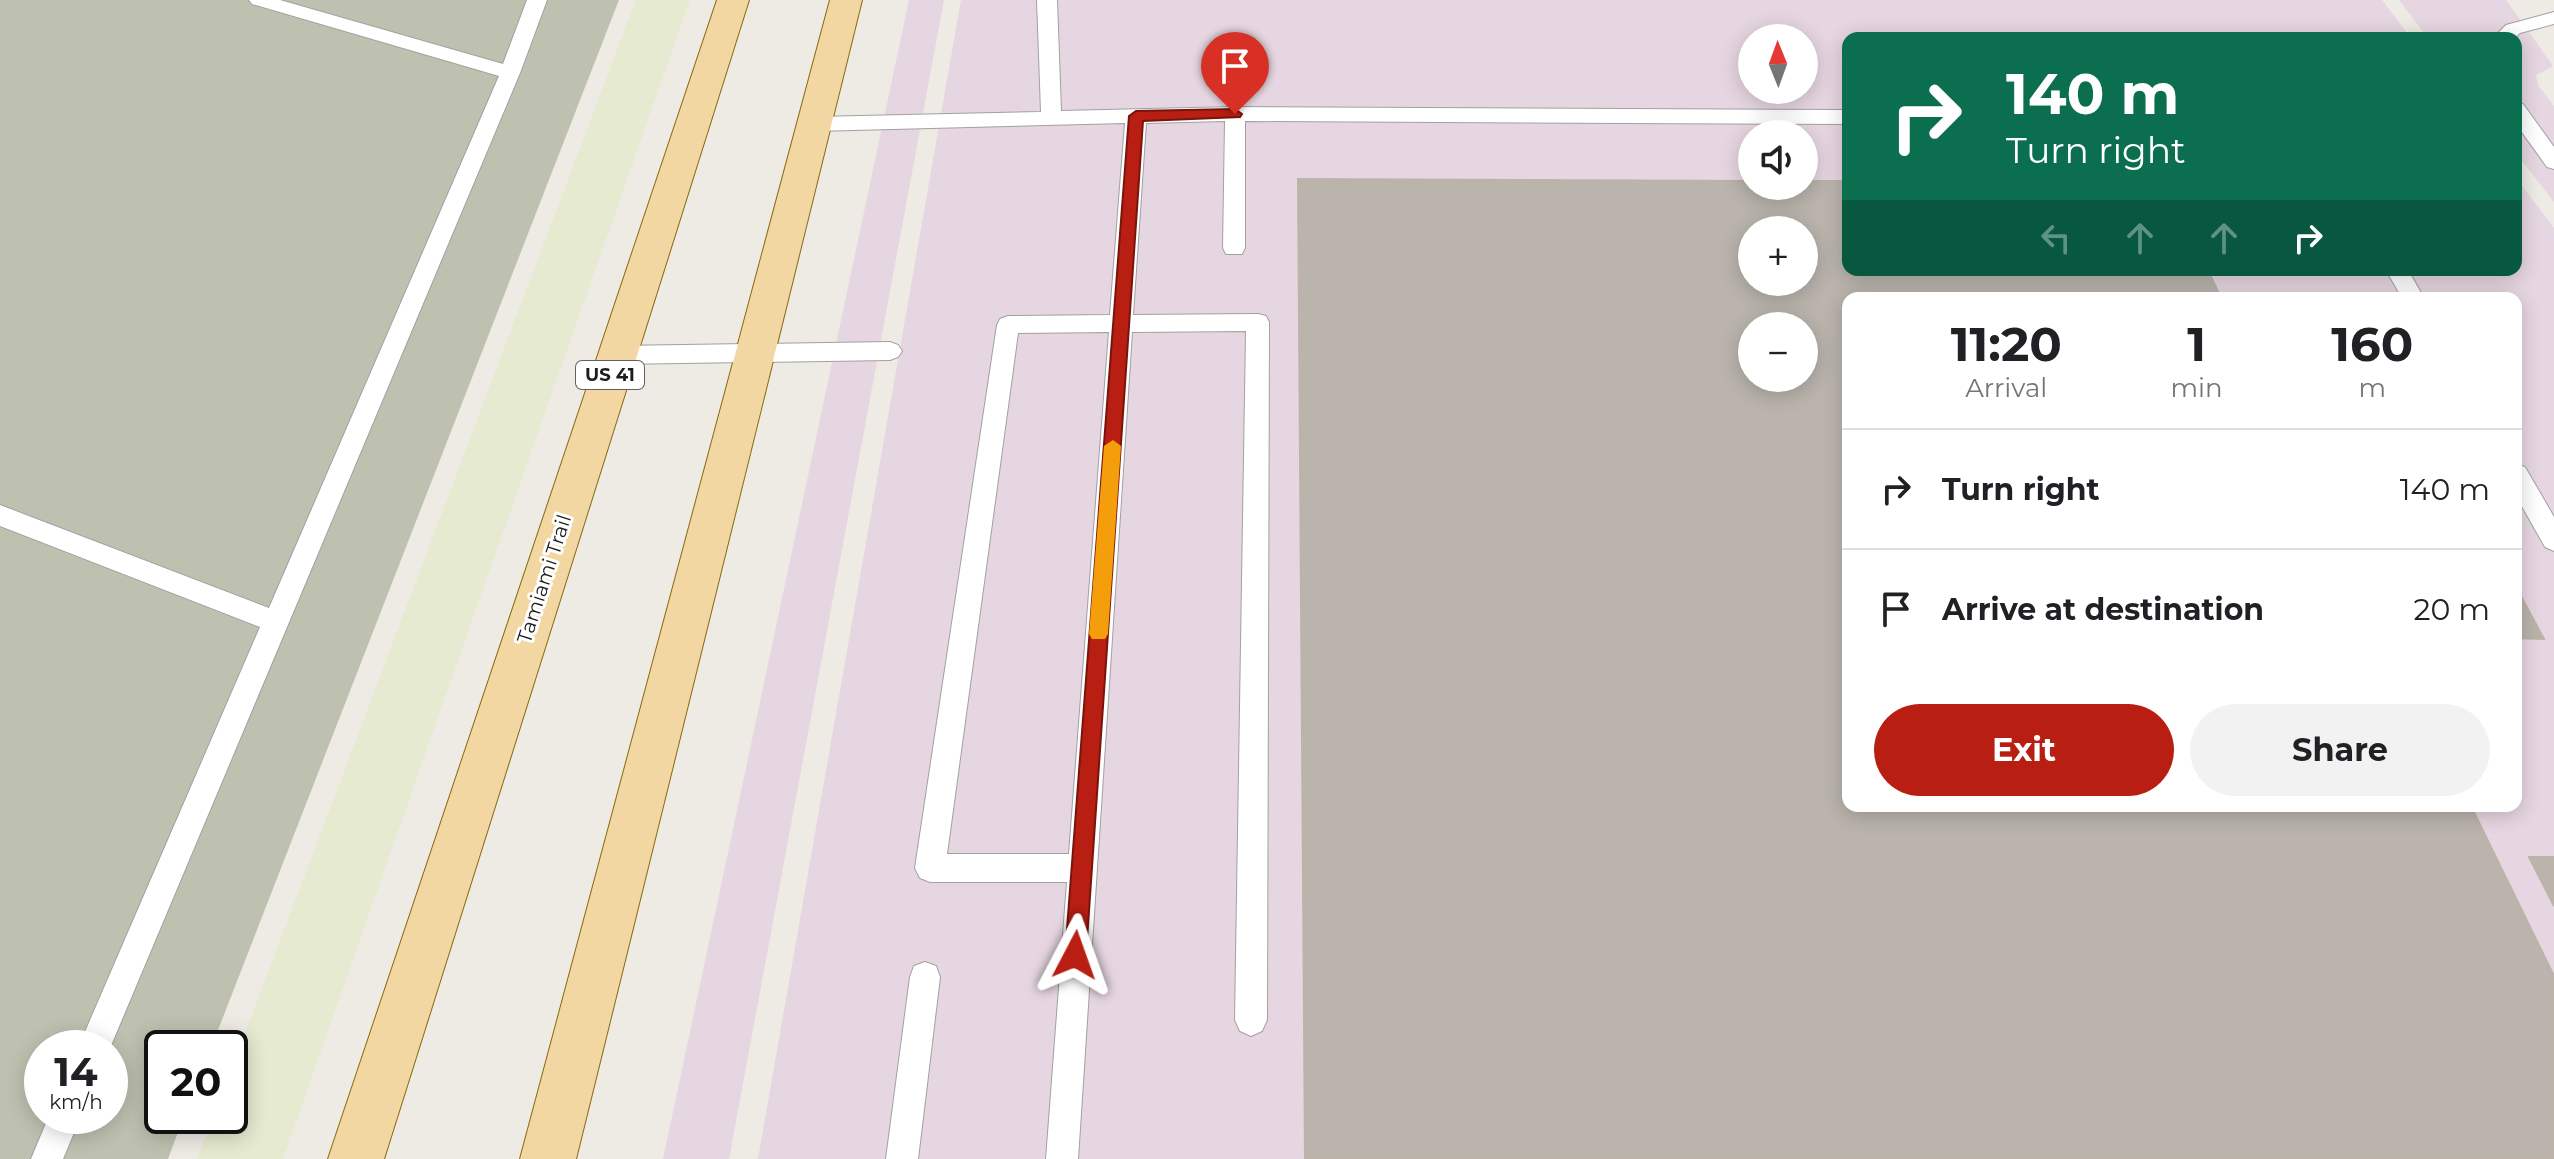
<!DOCTYPE html>
<html lang="en">
<head>
<meta charset="utf-8">
<style>
  :root { --surface:#fff; --page:#f2f2f2; --text:#202124; --muted:#757577; --line:#e0e0e0; --accent:#b81f12 }
  body { margin:0; font-family:Montserrat,sans-serif; background:var(--page); color:var(--text); height:100vh; display:flex; flex-direction:column; font-size:30px; white-space:nowrap }
  * { box-sizing:border-box; margin:0 }
  p { font-size:26px; color:var(--muted) }
  .icon { flex:none; width:44px; height:44px; fill:none; stroke:currentColor; stroke-width:2; stroke-linecap:round; stroke-linejoin:round }
  .map { position:relative; flex:1; overflow:hidden }
  .drawer { position:absolute; left:1842px; top:292px; width:680px; height:520px; display:flex; flex-direction:column; background:var(--surface); border-radius:16px; box-shadow:0 4px 20px #0003 }
  .drawer>* { flex:none }
  .hud { position:absolute; left:1842px; top:32px; width:680px; height:244px; border-radius:16px; box-shadow:0 4px 20px #0003; background:#0b6e4f; color:#fff; overflow:hidden }
  .needle { width:52px; rotate:359deg }
  .fabs { position:absolute; left:1738px; top:24px; display:grid; gap:16px }
  .fabs a { display:grid; place-items:center; width:80px; height:80px; border-radius:50%; background:var(--surface); box-shadow:0 4px 20px #0003; font-size:40px }
  .speed { position:absolute; left:24px; top:1030px; display:flex; gap:16px; font-size:40px; font-weight:700; text-align:center }
  .speed>* { display:grid; place-content:center; width:104px; height:104px; border-radius:50%; background:var(--surface); box-shadow:0 4px 20px #0003; line-height:1 }
  .speed small { font-size:20px; font-weight:400 }
  .speed .limit { border:4px solid #111; border-radius:12px; background:#fff; color:#111 }
  .pin { position:absolute; display:grid; place-items:center; width:68px; height:68px; color:#fff; margin:-82px -34px; border-radius:50% 50% 50% 0; rotate:-45deg; box-shadow:0 0 8px #0007 }
  .pin .icon { rotate:45deg }
  .me { position:absolute; width:88px; margin:-44px; rotate:4deg; stroke-linejoin:round; filter:drop-shadow(0 0 6px #0008) }
  .turn { display:flex; align-items:center; gap:28px; height:168px; padding:0 32px; font-size:36px }
  .turn .icon { width:104px; height:104px; stroke-width:2.5 }
  .turn b { display:block; font-size:56px; line-height:68px }
  .lanes { display:flex; align-items:center; height:76px; padding:0 32px; background:#0003; justify-content:center; gap:40px; direction:ltr }
  .lanes .off { opacity:.35 }
  .eta { display:flex; justify-content:space-evenly; align-items:center; height:136px; text-align:center }
  .eta b { font-size:48px; font-weight:700; line-height:56px }
  .button { display:flex; gap:16px; margin-top:auto; padding:16px 32px }
  .button a { flex:1; height:92px; border-radius:48px; background:var(--accent); color:#fff; font-size:32px; font-weight:700; line-height:92px; text-align:center }
  .button a+a { background:var(--page); color:var(--text) }
  ul { padding:0; list-style:none }
  li { display:flex; align-items:center; gap:24px; height:120px; padding:0 32px; border-top:2px solid var(--line) }
  li div { flex:1 }
  li b { display:block; font-size:30px }
  li em { font-style:normal }
  .map>svg:first-child { display:block }
  .industrial { fill:#e6d6e1; fill-rule:evenodd }
  .construction { fill:#bfc1b0; fill-rule:evenodd }
  .farmland { fill:#e6ead0 }
  .building { fill:#bab4ad; stroke:#bdb3a7; stroke-width:2; fill-rule:evenodd }
  .lines { fill:none; stroke-linecap:round; stroke-linejoin:round }
  .service-casing { stroke:#a1a1a1; stroke-width:2 }
  .primary-casing { stroke:#88690d; stroke-width:2 }
  .service { fill:#fff; fill-rule:evenodd }
  .primary { fill:#f3d7a2; fill-rule:evenodd }
  .route { fill:#b81f12; stroke:#78140c; stroke-width:2 }
  .slow { fill:#f59e0b }
  .labels { text-anchor:middle; dominant-baseline:central; stroke-width:6; stroke-linejoin:round; paint-order:stroke }
  .shield { fill:#fff; stroke:#616161; stroke-width:2 }
  .shield-label { font-size:18px; font-weight:bold; fill:#1d1d1d }
  .street-label { font-size:20px; fill:#1d1d1d; stroke:#fff }
</style>
</head>
<body>
<div class="map">
<svg width="2554" height="1159" viewBox="0 0 2554 1159">
  <rect width="100%" height="100%" fill="#edebe3"/>
  <g class="industrial">
    <path d="M909,0h35l-215,1159h-66z"/>
    <path d="M961,0h1421l29,38h-563v232h668v-92l38,50v931h-1796zM1752,38h52v52h-52zM1752,134h52v52h-52zM1752,230h52v52h-52zM1848,298h668v508h-668zM1752,326h52v52h-52z"/>
    <path d="M2399,0h107l47,66 -17,9 2,10 16,21v96l-38,-49v-115h-88z"/>
  </g>
  <path class="construction" d="M0,0h619l-408,1048h-49v68h22l-16,43h-168zM42,1048h68v68h-68z"/>
  <path class="farmland" d="M636,0h54l-407,1159h-86l17,-43h16v-43z"/>
  <g class="building">
    <path d="M1298,179l454,2v5h52v-5h44v89h360l13,28h-373v508h623l83,170v183h-1249zM1752,230h52v52h-52zM1752,326h52v52h-52z"/>
    <path d="M2516,587l28,52 -28,-1z"/>
    <path d="M2529,857h25v49z"/>
  </g>
  <g class="lines">
    <defs>
      <g id="service">
        <path d="M249,0h31l223,64 24,-64h20l-27,73 -410,975h-32l182,-421 -260,-101v-21l269,103 230,-532 -247,-72z"/>
        <path d="M1037,0h20l4,111 174,-4 613,3v14l-603,-3v127l-3,6h-16l-3,-6 2,-127 -79,2 -13,192 125,-1 8,2 3,6 -2,698 -5,11 -11,5 -11,-5 -5,-11 11,-689 -114,1 -54,827h-32l21,-277h-137l-10,-4 -5,-10 82,-543 3,-6 8,-3 102,-1 15,-192 -310,8 -10,-7 10,-7 226,-5zM1109,332l-40,522h-122l71,-521z"/>
        <path d="M2554,12v12l-34,9 -5,5h-22l13,-13z"/>
        <path d="M2516,102l7,2 31,43v22l-7,-2 -31,-43z"/>
        <path d="M2386,270h22l16,28h-22z"/>
        <path d="M890,342l8,3 4,6 -4,6 -8,3 -273,4 -8,-3 -4,-6 4,-6 8,-3z"/>
        <path d="M2516,464l9,3 29,50v34l-9,-4 -29,-51z"/>
        <path d="M925,962l11,4 4,11 -22,182h-32l24,-182 4,-11z"/>
        <path d="M49,1116h32l-18,43h-32z"/>
      </g>
      <g id="primary">
        <path d="M717,0h32l-365,1159h-56z"/>
        <path d="M830,0h32l-286,1159h-56z"/>
      </g>
    </defs>
    <use href="#service" class="service-casing"/>
    <use href="#primary" class="primary-casing"/>
    <use href="#service" class="service"/>
    <use href="#primary" class="primary"/>
  </g>
  <path class="route" d="M1235,109l7,5 -2,3 -97,4 -57,834 -3,8 -8,3 -7,-3 -3,-8 64,-839 7,-5z"/>
  <path class="slow" d="M1113,440l8,6 -13,188 -3,5h-13l-3,-5 15,-188z"/>
  <g class="labels">
    <rect class="shield" x="576" y="361" width="68" height="28" rx="6"/>
    <g class="shield-label">
      <text x="610" y="375">US 41</text>
    </g>
    <g class="street-label">
      <text transform="translate(544 579) rotate(-72)">Tamiami Trail</text>
    </g>
  </g>
</svg>
<div class="fabs">
<a><svg class="needle" viewBox="-14 -14 28 28"><path d="M0-13l5 13h-10z" fill="#e53935"/><path d="M0 13l5-13h-10z" fill="#757577"/></svg></a>
<a><svg class="icon" aria-label="sound" viewBox="0 0 24 24"><path d="M4 9h4l5-4v14l-5-4H4zM17 9q2 3 0 6"/></svg></a>
<a>+</a>
<a>−</a>
</div>
<div class="speed"><div>14<small>km/h</small></div><div class="limit">20</div></div>
<div class="pin" style="left:1235px;top:114px;background:#d93025"><svg class="icon" aria-label="arrive" viewBox="0 0 24 24"><path d="M6 21V4h12l-3 4 3 4H6"/></svg></div>
<svg class="me" style="left:1075px;top:955px" viewBox="-20 -20 40 40"><path d="M0-17L14 15 0 8-14 15z" fill="#b81f12" stroke="#fff" stroke-width="4"/></svg>
<div class="hud">
<div class="turn"><svg class="icon" aria-label="right" viewBox="0 0 24 24"><path d="M7 20v-9h11M14 6l5 5-5 5"/></svg><div><b>140 m</b>Turn right</div></div>
<div class="lanes"><svg class="icon off" aria-label="left" viewBox="0 0 24 24"><path d="M17 20v-9H6M10 6l-5 5 5 5"/></svg><svg class="icon off" aria-label="ahead" viewBox="0 0 24 24"><path d="M12 20V5M6 11l6-6 6 6"/></svg><svg class="icon off" aria-label="ahead" viewBox="0 0 24 24"><path d="M12 20V5M6 11l6-6 6 6"/></svg><svg class="icon" aria-label="right" viewBox="0 0 24 24"><path d="M7 20v-9h11M14 6l5 5-5 5"/></svg></div>
</div>
<section class="drawer">
<div class="eta">
<div><b>11:20</b><p>Arrival</p></div>
<div><b>1</b><p>min</p></div>
<div><b>160</b><p>m</p></div>
</div>
<ul>
<li><svg class="icon" aria-label="right" viewBox="0 0 24 24"><path d="M7 20v-9h11M14 6l5 5-5 5"/></svg><div><b>Turn right</b></div><em>140 m</em></li>
<li><svg class="icon" aria-label="arrive" viewBox="0 0 24 24"><path d="M6 21V4h12l-3 4 3 4H6"/></svg><div><b>Arrive at destination</b></div><em>20 m</em></li>
</ul>
<div class="button"><a>Exit</a><a>Share</a></div>
</section>
</div>
</body>
</html>
